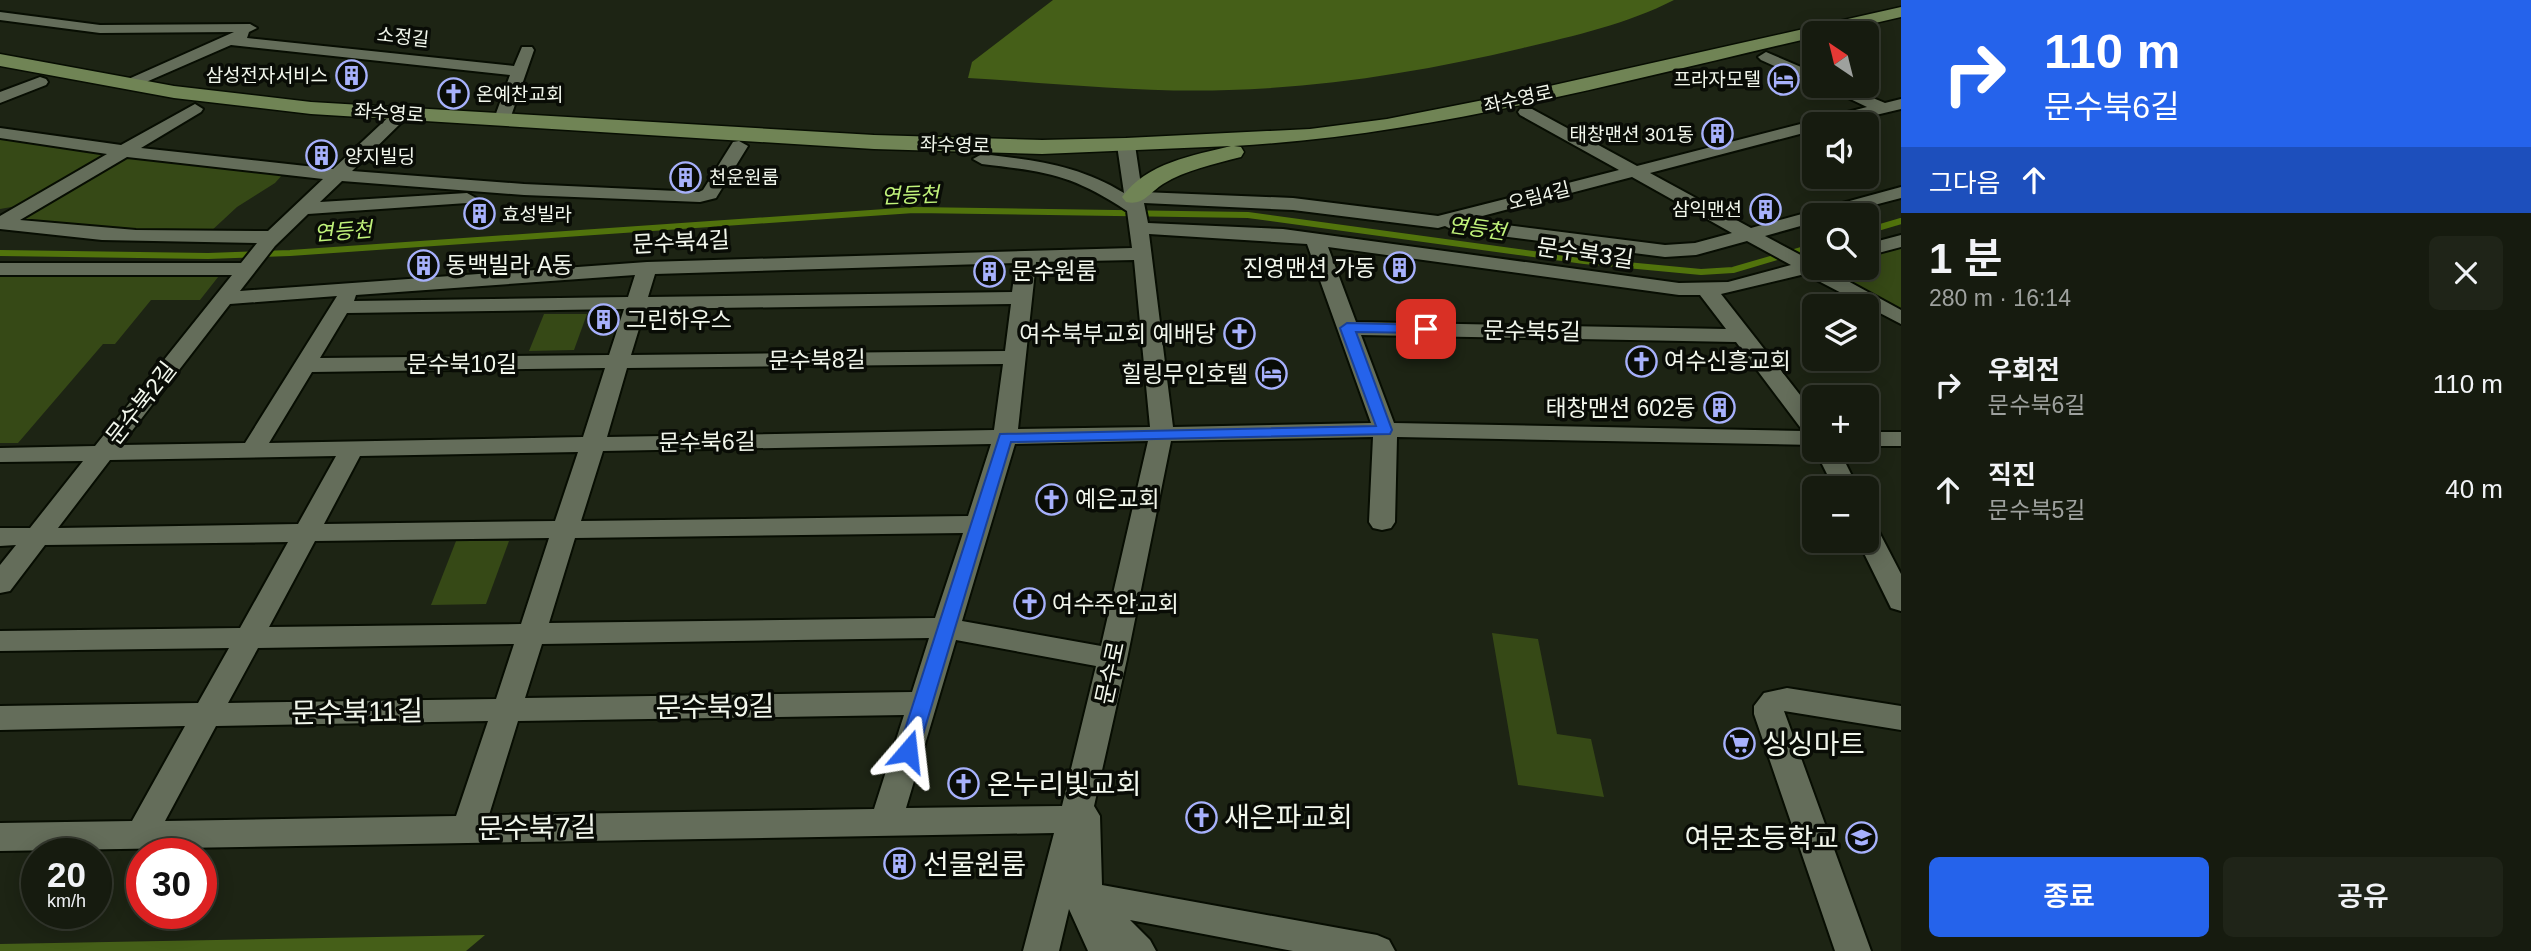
<!DOCTYPE html>
<html lang="ko">
<head>
<meta charset="utf-8">
<style>
  :root { --surface:#161b0f; --page:#1f2418; --text:#f1f3f6; --muted:#9ea19e; --line:#35392f; --accent:#2563eb }
  body { margin:0; font-family:Arial,"Noto Sans KR",sans-serif; background:var(--page); color:var(--text); height:100vh; display:flex; flex-direction:column; font-size:26px; white-space:nowrap }
  * { box-sizing:border-box; margin:0 }
  p { font-size:23px; color:var(--muted) }
  .icon { flex:none; width:38px; height:38px; fill:none; stroke:currentColor; stroke-width:2; stroke-linecap:round; stroke-linejoin:round }
  .map { position:relative; flex:1; overflow:hidden }
  .sheet { display:flex; flex-direction:column; background:var(--surface); width:630px }
  .sheet>* { flex:none }
  .guide { background:#2563eb; color:#fff; overflow:hidden }
  .needle { width:46px; rotate:325deg }
  .buttons { position:absolute; left:1802px; top:21px; display:grid; gap:14px }
  .buttons a { display:grid; place-items:center; width:77px; height:77px; border-radius:10px; background:var(--surface); box-shadow:0 4px 18px #0003,0 0 0 2px var(--line); font-size:35px }
  .speed { position:absolute; left:21px; top:838px; display:flex; gap:14px; font-size:35px; font-weight:700; text-align:center }
  .speed>* { display:grid; place-content:center; width:91px; height:91px; border-radius:50%; background:var(--surface); box-shadow:0 4px 18px #0003,0 0 0 2px var(--line); line-height:1 }
  .speed small { font-size:18px; font-weight:400 }
  .speed .limit { border:10px solid #d22; background:#fff; color:#111 }
  .pin { position:absolute; display:grid; place-items:center; width:60px; height:60px; color:#fff; margin:-30px; border-radius:14px; box-shadow:0 4px 10px #0006 }
  .me { position:absolute; width:77px; margin:-38px; rotate:17deg; stroke-linejoin:round; filter:drop-shadow(0 0 5px #0008) }
  .turn { display:flex; align-items:center; gap:24px; height:147px; padding:0 28px; font-size:32px }
  .turn .icon { width:91px; height:91px; stroke-width:2.5 }
  .turn b { display:block; font-size:49px; line-height:60px }
  .then { display:flex; align-items:center; height:66px; padding:0 28px; background:#0003; gap:14px; font-size:26px }
  .round { display:grid; place-items:center; flex:none; width:74px; height:74px; border-radius:10px; background:var(--page) }
  .overview { display:flex; align-items:center; justify-content:space-between; height:119px; padding:0 28px }
  h1 { font-size:42px; font-weight:600; line-height:52px }
  .button { display:flex; gap:14px; margin-top:auto; padding:14px 28px }
  .button a { flex:1; height:80px; border-radius:10px; background:var(--accent); color:#fff; font-size:28px; font-weight:600; line-height:80px; text-align:center }
  .button a+a { background:var(--page); color:var(--text) }
  ul { padding:0; list-style:none }
  li { display:flex; align-items:center; gap:21px; height:105px; padding:0 28px }
  li div { flex:1 }
  li b { display:block; font-size:26px }
  li em { font-style:normal }
  main { display:flex; flex:1; min-height:0 }
  .map>svg:first-child { display:block }
  .green { fill:#364916 }
  .forest { fill:#455f18 }
  .lines { fill:none; stroke-linecap:round; stroke-linejoin:round }
  .stream { stroke:#51730c; stroke-width:6 }
  .minor-casing { stroke:#070d02; stroke-width:4 }
  .major-casing { stroke:#070d02; stroke-width:3 }
  .minor { fill:#646d5a; fill-rule:evenodd }
  .major { fill:#708455; fill-rule:evenodd }
  .route { fill:#2563eb; stroke:#184099; stroke-width:2 }
  .labels { text-anchor:middle; dominant-baseline:central; stroke-width:7; stroke-linejoin:round; paint-order:stroke }
  .far-street-label { font-size:19px; fill:#f2f7ec; stroke:#090c06 }
  .far-poi-label { font-size:19px; fill:#f2f7ec; stroke:#090c06; text-anchor:end }
  .far-water-label { font-size:21px; font-style:italic; fill:#c1f37b; stroke:#090c06 }
  .street-label { font-size:23px; fill:#f2f7ec; stroke:#090c06 }
  .poi-label { font-size:23px; fill:#f2f7ec; stroke:#090c06; text-anchor:start }
  .near-street-label { font-size:28px; fill:#f2f7ec; stroke:#090c06 }
  .near-poi-label { font-size:28px; fill:#f2f7ec; stroke:#090c06; text-anchor:start }
</style>
</head>
<body>
<main>
<div class="map">
<svg width="1901" height="951" viewBox="0 0 1901 951">
  <rect width="100%" height="100%" fill="#1d2414"/>
  <g class="green">
    <path d="M0,136l101,15 2,5 -80,49 -23,4z"/>
    <path d="M133,155l151,18 -9,10 -38,24 -28,26 -81,-1 -102,-12v-6l90,-55z"/>
    <path d="M1901,248v63l-72,-40v-3h38v-11z"/>
    <path d="M222,272l-22,28h-49l-36,44h-12l-85,99h-18v-168z"/>
    <path d="M544,314h43l-13,36 -45,1z"/>
    <path d="M456,541h53l-23,63 -55,1z"/>
    <path d="M1492,633l46,6 19,95 34,5 13,58 -86,-12z"/>
  </g>
  <g class="forest">
    <path d="M1053,0h621c-47,24 -100,36 -151,48 -97,23 -195,39 -294,42 -87,3 -174,-7 -261,-12l4,-16z"/>
    <path d="M485,935l-19,16h-466v-7z"/>
  </g>
  <g class="lines">
    <g class="stream">
      <path d="M1867,231l34,-10"/>
      <path d="M0,253l208,3 82,-3 624,-43 334,5 336,46 117,11 32,-2 82,-24"/>
    </g>
    <defs>
      <g id="minor">
        <path d="M0,12l100,13 150,-1 7,4 -8,4 -2,6 267,28 8,-19h10l2,3 -24,69 -8,5 -8,-5 16,-44 -279,-30 -101,44 -6,-2 -2,-3 2,-3 110,-49 -134,1 -100,-13z"/>
        <path d="M1766,52l49,21v11l-54,-24 -3,-3z"/>
        <path d="M40,77l6,2 2,3 -2,3 -46,18v-11z"/>
        <path d="M1823,86h21l41,17 16,-4v10l-63,15h-23v6l-165,43 101,55 150,-41v11l-65,17h-21v7l-50,14 45,24 5,-1v9h9l77,42v14l-96,-50 -84,20 94,120v31l-418,-8 -2,85 -4,6 -9,2 -9,-2 -4,-6 4,-85 -202,4 -44,218 -33,147 6,10 2,69 275,50 12,5 6,11h-102l-163,-31 20,20 6,11h-68l-19,-42 -10,42h-36l31,-118 -1054,18v-28l132,-2 53,-95 -185,4v-24l198,-3 31,-55 -229,3v-20l240,-3 48,-86 -243,3 -35,46 -10,2v-28l16,-20 -16,1v-18h30l53,-67 -83,1v-14l95,-2 137,-171h-232v-12h241l16,-20 -155,-3 -102,-11v-13l107,-62 -107,-16v-10l121,17 74,-41 8,5 -2,3 -60,36 192,21 62,-58h12l2,3 -2,3 -55,54 172,13 175,8 4,-2 30,-48 6,-1 9,5 -32,52 -16,4 -176,-7 -182,-14 -22,21 147,-9 9,5 -9,5 -159,11 -33,32 -35,45 407,-29 485,-14 -5,-37c-56,-37 -80,-39 -145,-47l-9,-5 9,-5c52,6 97,11 142,39l-7,-48 9,-5 9,5 7,47 151,6 145,18 181,-46 -99,-55 -2,-3 2,-3h12l105,57 230,-59zM127,157l196,22 -55,52 -132,-1 -116,-10zM1632,177l100,56 -37,10 -30,2 -198,-25zM1144,203l149,7 145,18 7,-2 8,4 212,27 31,-2 51,-14 44,24 -63,17 -49,1 -396,-54 -135,-6zM1149,234l158,10 64,179 -198,4zM1328,247l351,48h21l26,34 -370,-7zM1134,260l16,167 -132,2 18,-167zM1016,263l-4,29 -364,5 7,-23zM635,275l-7,22 -274,4 2,-6zM337,296l-92,147 -124,2 109,-141zM1011,304l-6,47 -374,4 14,-46zM624,309l-15,46 -289,3 27,-45zM1361,335l375,7 67,89 -409,-8zM1003,364l-9,66 -387,7 20,-69zM605,368l-22,69 -314,6 43,-71zM1148,441l-47,205 -139,-25 53,-177zM991,444l-23,72 -387,5 22,-70zM578,452l-23,69 -231,3 36,-68zM336,456l-38,68 -240,4 52,-68zM963,533l-28,85 -386,5 26,-85zM549,538l-28,86 -252,3 46,-86zM929,638l-17,54 -387,6 17,-54zM956,640l140,26 -34,140 -156,2zM514,644l-18,55 -268,4 30,-55zM904,715l-30,94 -385,6 29,-94zM488,721l-32,95 -291,5 51,-95z"/>
        <path d="M1901,235v12l-34,9v-12z"/>
        <rect x="1867" y="432" width="34" height="14"/>
        <path d="M1815,450h24l19,38h-24z"/>
        <path d="M1867,524l9,2 25,48v37l-10,-3 -33,-67h9z"/>
        <path d="M1787,688l114,18v24l-117,-19 87,240h-36l-81,-237v-8l10,-13z"/>
      </g>
      <path id="major" d="M1901,7v10l-69,16h-17v4c-192,44 -384,98 -581,109l7,1 3,5 -3,5c-27,7 -55,13 -78,27 -14,9 -20,22 -37,18l-4,-5c24,-34 72,-42 109,-51l-189,8 -168,-5 -563,-35 -137,-16 -174,-32v-12l174,32 137,16 563,33 168,5 84,-2 184,-9 77,-10 132,-26z"/>
    </defs>
    <use href="#minor" class="minor-casing"/>
    <use href="#major" class="major-casing"/>
    <use href="#minor" class="minor"/>
    <use href="#major" class="major"/>
  </g>
  <path class="route" d="M1347,323l79,2 7,4 -7,4 -70,-1 36,98 -2,4 -379,8 -93,309 -3,5 -7,3 -7,-3 -3,-5 102,-317 376,-8 -36,-98z"/>
  <defs>
    <symbol id="building-ring" viewBox="-11 -11 22 22"><circle r="9.5" fill="#090c06" stroke="#a7b1fc" stroke-width="1.5"/><path d="M-4-6H4V6H1V3H-1V6H-4ZM-2.5-4.3h1.7v1.8h-1.7ZM.8-4.3h1.7v1.8H.8ZM-2.5-1h1.7V.8h-1.7ZM.8-1h1.7V.8H.8Z" fill="#a7b1fc"/></symbol>
    <symbol id="hotel-ring" viewBox="-11 -11 22 22"><circle r="9.5" fill="#090c06" stroke="#a7b1fc" stroke-width="1.5"/><path d="M-6-4.5h1.5V1H6V5H4.5V3h-9V5H-6ZM-4 0a1.8 1.8 0 1 1 3.6 0ZM.5 0V-2.5h3Q6-2.5 6 0Z" fill="#a7b1fc"/></symbol>
    <symbol id="church-ring" viewBox="-11 -11 22 22"><circle r="9.5" fill="#090c06" stroke="#a7b1fc" stroke-width="1.5"/><path d="M-1.2-6h2.4v3.5h3.3v2.4h-3.3V6h-2.4V-.1h-3.3v-2.4h3.3Z" fill="#a7b1fc"/></symbol>
    <symbol id="supermarket-ring" viewBox="-11 -11 22 22"><circle r="9.5" fill="#090c06" stroke="#a7b1fc" stroke-width="1.5"/><path d="M-6-5.5h2.5l.6 2H6L4.5 2H-2.5L-4.4-4H-6ZM-1.5 3.2a1.3 1.3 0 1 0 .1 0ZM3 3.2a1.3 1.3 0 1 0 .1 0Z" fill="#a7b1fc"/></symbol>
    <symbol id="school-ring" viewBox="-11 -11 22 22"><circle r="9.5" fill="#090c06" stroke="#a7b1fc" stroke-width="1.5"/><path d="M0-5L7-2L0 1L-7-2ZM-4 1L0 2.5L4 1V4Q0 6-4 4Z" fill="#a7b1fc"/></symbol>
  </defs>
  <g fill-rule="evenodd">
    <use href="#building-ring" x="334" y="58" width="35" height="35"/>
    <use href="#hotel-ring" x="1766" y="62" width="35" height="35"/>
    <use href="#church-ring" x="436" y="76" width="35" height="35"/>
    <use href="#building-ring" x="1700" y="116" width="35" height="35"/>
    <use href="#building-ring" x="304" y="138" width="35" height="35"/>
    <use href="#building-ring" x="668" y="160" width="35" height="35"/>
    <use href="#building-ring" x="1748" y="192" width="35" height="35"/>
    <use href="#building-ring" x="462" y="196" width="35" height="35"/>
    <use href="#building-ring" x="406" y="248" width="35" height="35"/>
    <use href="#building-ring" x="1382" y="250" width="35" height="35"/>
    <use href="#building-ring" x="972" y="254" width="35" height="35"/>
    <use href="#building-ring" x="586" y="302" width="35" height="35"/>
    <use href="#church-ring" x="1222" y="316" width="35" height="35"/>
    <use href="#church-ring" x="1624" y="344" width="35" height="35"/>
    <use href="#hotel-ring" x="1254" y="356" width="35" height="35"/>
    <use href="#building-ring" x="1702" y="390" width="35" height="35"/>
    <use href="#church-ring" x="1034" y="482" width="35" height="35"/>
    <use href="#church-ring" x="1012" y="586" width="35" height="35"/>
    <use href="#supermarket-ring" x="1722" y="726" width="35" height="35"/>
    <use href="#church-ring" x="946" y="766" width="35" height="35"/>
    <use href="#church-ring" x="1184" y="800" width="35" height="35"/>
    <use href="#school-ring" x="1844" y="820" width="35" height="35"/>
    <use href="#building-ring" x="882" y="846" width="35" height="35"/>
  </g>
  <g class="labels">
    <g class="far-street-label">
      <text transform="translate(403 37) rotate(6)">소정길</text>
      <text transform="translate(1518 99) rotate(-12)">좌수영로</text>
      <text transform="translate(389 113) rotate(4)">좌수영로</text>
      <text transform="translate(955 145) rotate(2)">좌수영로</text>
      <text transform="translate(1539 196) rotate(-14)">오림4길</text>
    </g>
    <g class="far-poi-label">
      <text x="328" y="75">삼성전자서비스</text>
      <text x="1761" y="79">프라자모텔</text>
      <text x="476" y="94" text-anchor="start">온예찬교회</text>
      <text x="1694" y="134">태창맨션 301동</text>
      <text x="345" y="156" text-anchor="start">양지빌딩</text>
      <text x="709" y="177" text-anchor="start">천운원룸</text>
      <text x="1742" y="209">삼익맨션</text>
      <text x="502" y="214" text-anchor="start">효성빌라</text>
    </g>
    <g class="far-water-label">
      <text transform="translate(910 195) rotate(-2)">연등천</text>
      <text transform="translate(1477 228) rotate(8)">연등천</text>
      <text transform="translate(343 231) rotate(-4)">연등천</text>
    </g>
    <g class="street-label">
      <text transform="translate(681 242) rotate(-3)">문수북4길</text>
      <text transform="translate(1585 253) rotate(8)">문수북3길</text>
      <text transform="translate(1532 331) rotate(1)">문수북5길</text>
      <text transform="translate(817 360) rotate(-1)">문수북8길</text>
      <text x="462" y="364">문수북10길</text>
      <text transform="translate(141 403) rotate(-52)">문수북2길</text>
      <text transform="translate(707 442) rotate(-1)">문수북6길</text>
      <text transform="translate(1110 673) rotate(-78)">문수로</text>
    </g>
    <g class="poi-label">
      <text x="446" y="265">동백빌라 A동</text>
      <text x="1376" y="268" text-anchor="end">진영맨션 가동</text>
      <text x="1012" y="271">문수원룸</text>
      <text x="626" y="320">그린하우스</text>
      <text x="1216" y="334" text-anchor="end">여수북부교회 예배당</text>
      <text x="1664" y="361">여수신흥교회</text>
      <text x="1248" y="374" text-anchor="end">힐링무인호텔</text>
      <text x="1696" y="408" text-anchor="end">태창맨션 602동</text>
      <text x="1075" y="499">예은교회</text>
      <text x="1052" y="604">여수주안교회</text>
    </g>
    <g class="near-street-label">
      <text transform="translate(715 707) rotate(-1)">문수북9길</text>
      <text transform="translate(357 712) rotate(-1)">문수북11길</text>
      <text transform="translate(537 828) rotate(-1)">문수북7길</text>
    </g>
    <g class="near-poi-label">
      <text x="1762" y="744">싱싱마트</text>
      <text x="987" y="784">온누리빛교회</text>
      <text x="1224" y="817">새은파교회</text>
      <text x="1839" y="838" text-anchor="end">여문초등학교</text>
      <text x="923" y="864">선물원룸</text>
    </g>
  </g>
</svg>
<div class="buttons">
<a><svg class="needle" viewBox="-14 -14 28 28"><path d="M0-13l5 13h-10z" fill="#e53935"/><path d="M0 13l5-13h-10z" fill="#9ea19e"/></svg></a>
<a><svg class="icon" aria-label="sound" viewBox="0 0 24 24"><path d="M4 9h4l5-4v14l-5-4H4zM17 9q2 3 0 6"/></svg></a>
<a><svg class="icon" aria-label="search" viewBox="0 0 24 24"><circle cx="10" cy="10" r="6"/><path d="M15 15l6 6"/></svg></a>
<a><svg class="icon" aria-label="layers" viewBox="0 0 24 24"><path d="M12 4l9 5-9 5-9-5zM3 14l9 5 9-5"/></svg></a>
<a>+</a>
<a>−</a>
</div>
<div class="speed"><div>20<small>km/h</small></div><div class="limit">30</div></div>
<div class="pin" style="left:1426px;top:329px;background:#d93025"><svg class="icon" aria-label="arrive" viewBox="0 0 24 24"><path d="M6 21V4h12l-3 4 3 4H6"/></svg></div>
<svg class="me" style="left:908px;top:751px" viewBox="-20 -20 40 40"><path d="M0-17L14 15 0 8-14 15z" fill="#2563eb" stroke="#fff" stroke-width="4"/></svg>
</div>
<section class="sheet">
<div class="guide">
<div class="turn"><svg class="icon" aria-label="right" viewBox="0 0 24 24"><path d="M7 20v-9h11M14 6l5 5-5 5"/></svg><div><b>110 m</b>문수북6길</div></div>
<div class="then">그다음<svg class="icon" aria-label="ahead" viewBox="0 0 24 24"><path d="M12 20V5M6 11l6-6 6 6"/></svg></div>
</div>
<div class="overview"><div><h1>1 분</h1><p>280 m · 16:14</p></div><a class="round"><svg class="icon" aria-label="close" viewBox="0 0 24 24"><path d="M6 6l12 12M18 6L6 18"/></svg></a></div>
<ul>
<li><svg class="icon" aria-label="right" viewBox="0 0 24 24"><path d="M7 20v-9h11M14 6l5 5-5 5"/></svg><div><b>우회전</b><p>문수북6길</p></div><em>110 m</em></li>
<li><svg class="icon" aria-label="ahead" viewBox="0 0 24 24"><path d="M12 20V5M6 11l6-6 6 6"/></svg><div><b>직진</b><p>문수북5길</p></div><em>40 m</em></li>
</ul>
<div class="button"><a>종료</a><a>공유</a></div>
</section>
</main>
</body>
</html>
